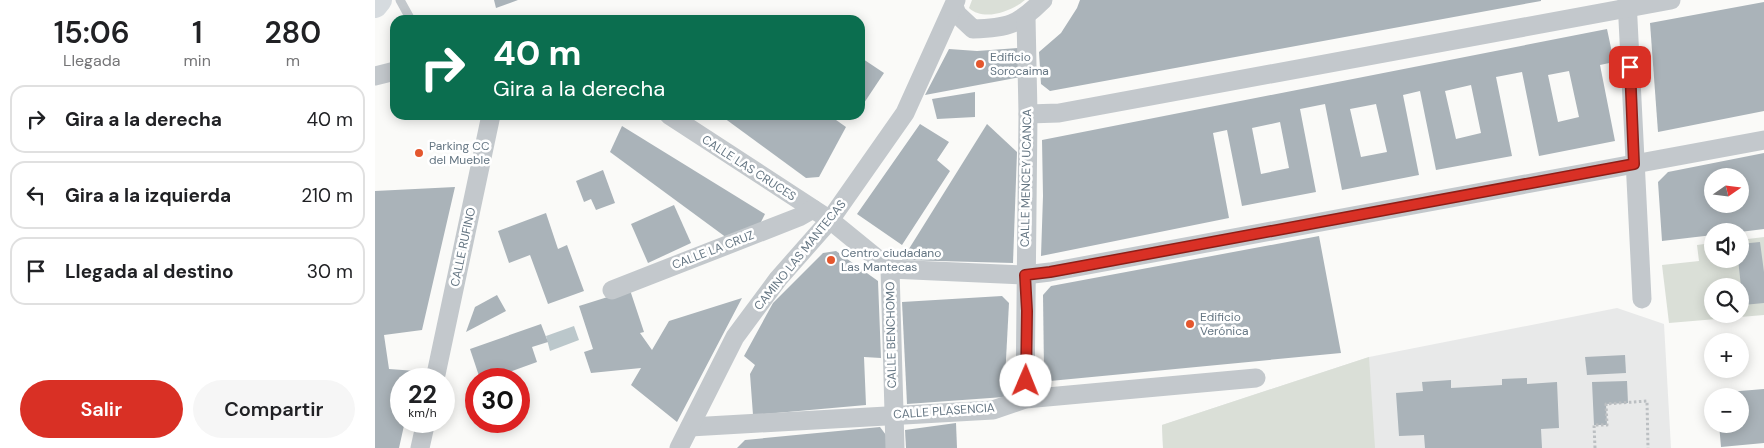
<!DOCTYPE html>
<html lang="es">
<head>
<meta charset="utf-8">
<style>
  :root { --surface:#fff; --page:#f6f6f6; --text:#202124; --muted:#757577; --line:#e0e0e0; --accent:#d93025 }
  body { margin:0; font-family:"DM Sans",sans-serif; background:var(--page); color:var(--text); height:100vh; display:flex; flex-direction:column; font-size:19px; white-space:nowrap }
  * { box-sizing:border-box; margin:0 }
  p { font-size:16px; color:var(--muted) }
  .icon { flex:none; width:28px; height:28px; fill:none; stroke:currentColor; stroke-width:2; stroke-linecap:round; stroke-linejoin:round }
  .map { position:relative; flex:1; overflow:hidden }
  .details { display:flex; flex-direction:column; background:var(--surface); width:375px }
  .details>* { flex:none }
  .hud { position:absolute; left:15px; top:15px; width:475px; height:105px; border-radius:15px; box-shadow:0 2px 12px #0003; background:#0b6e4f; color:#fff; overflow:hidden }
  .needle { width:32px; rotate:76deg }
  .controls { position:absolute; left:1329px; top:168px; display:grid; gap:10px }
  .controls a { display:grid; place-items:center; width:45px; height:45px; border-radius:50%; background:var(--surface); box-shadow:0 2px 12px #0003; font-size:25px }
  .speed { position:absolute; left:15px; top:368px; display:flex; gap:10px; font-size:25px; font-weight:700; text-align:center }
  .speed>* { display:grid; place-content:center; width:65px; height:65px; border-radius:50%; background:var(--surface); box-shadow:0 2px 12px #0003; line-height:1 }
  .speed small { font-size:12px; font-weight:400 }
  .speed .limit { border:8px solid #d22; background:#fff; color:#111 }
  .pin { position:absolute; display:grid; place-items:center; width:42px; height:42px; color:#fff; margin:-21px; border-radius:10px; box-shadow:0 2px 8px #0006 }
  .me { position:absolute; width:55px; margin:-28px; rotate:1deg; stroke-linejoin:round; filter:drop-shadow(0 0 4px #0008) }
  .turn { display:flex; align-items:center; gap:18px; height:105px; padding:0 20px; font-size:22px }
  .turn .icon { width:65px; height:65px; stroke-width:2.5 }
  .turn b { display:block; font-size:35px; line-height:42px }
  .eta { display:flex; justify-content:space-evenly; align-items:center; height:85px; text-align:center }
  .eta b { font-size:30px; font-weight:600; line-height:35px }
  .primary-button { display:flex; gap:10px; margin-top:auto; padding:10px 20px }
  .primary-button a { flex:1; height:58px; border-radius:30px; background:var(--accent); color:#fff; font-size:20px; font-weight:600; line-height:58px; text-align:center }
  .primary-button a+a { background:var(--page); color:var(--text) }
  ul { padding:0; list-style:none }
  li { display:flex; align-items:center; gap:15px; height:68px; margin:0 10px 8px; padding:0 10px; border:2px solid var(--line); border-radius:15px }
  li div { flex:1 }
  li b { display:block; font-size:19px }
  li em { font-style:normal }
  main { display:flex; flex:1; min-height:0 }
  .map>svg:first-child { display:block }
  .built { fill:#e8e9e9 }
  .green { fill:#dadfd7; fill-rule:evenodd }
  .water { fill:#bbc7cb }
  .building { fill:#aab3b9; fill-rule:evenodd }
  .lines { fill:none; stroke-linecap:round; stroke-linejoin:round }
  .path { stroke:#bbbfc2; stroke-width:3; stroke-dasharray:2.5 2.5; stroke-linecap:butt }
  .lane { stroke:#c3c8cc; stroke-width:9 }
  .street { stroke:#c3c8cc; stroke-width:19 }
  .secondary { stroke:#d6dbdf; stroke-width:26 }
  .route-casing { stroke:#8d1f18; stroke-width:12 }
  .route { stroke:#d93025; stroke-width:9 }
  .poi-dot { fill:#e4572e; stroke:#fff; stroke-width:2 }
  .labels { text-anchor:middle; dominant-baseline:central; stroke-width:5; stroke-linejoin:round; paint-order:stroke }
  .poi-label { font-size:12px; fill:#657683; stroke:#fff; text-anchor:start }
  .street-label { font-size:12px; fill:#657683; stroke:#fff }
</style>
</head>
<body>
<main>
<section class="details">
<div class="eta">
<div><b>15:06</b><p>Llegada</p></div>
<div><b>1</b><p>min</p></div>
<div><b>280</b><p>m</p></div>
</div>
<ul>
<li><svg class="icon" aria-label="right" viewBox="0 0 24 24"><path d="M7 20v-9h11M14 6l5 5-5 5"/></svg><div><b>Gira a la derecha</b></div><em>40 m</em></li>
<li><svg class="icon" aria-label="left" viewBox="0 0 24 24"><path d="M17 20v-9H6M10 6l-5 5 5 5"/></svg><div><b>Gira a la izquierda</b></div><em>210 m</em></li>
<li><svg class="icon" aria-label="arrive" viewBox="0 0 24 24"><path d="M6 21V4h12l-3 4 3 4H6"/></svg><div><b>Llegada al destino</b></div><em>30 m</em></li>
</ul>
<div class="primary-button"><a>Salir</a><a>Compartir</a></div>
</section>
<div class="map">
<svg width="1389" height="448" viewBox="0 0 1389 448">
  <rect width="100%" height="100%" fill="#fafaf8"/>
  <path class="built" d="M1242,308l47,16 7,124h-508l-1,-23 207,-68z"/>
  <g class="green">
    <path d="M597,0h53c-13,11 -41,22 -56,8z"/>
    <path d="M1389,237v78l-95,8 -7,-58 37,-4 -2,-16 15,-2 1,16h27v-19zM1338,286h27v28h-27z"/>
    <path d="M994,357l6,91h-212l-1,-23z"/>
  </g>
  <path class="water" d="M199,326l5,14 -29,11 -4,-15z"/>
  <g class="building">
    <path d="M119,0h24l-22,8z"/>
    <path d="M705,0h461v1l-491,90 -9,-7 -2,-32 22,-19 16,-25z"/>
    <path d="M1389,2v109l-106,21 -8,-109z"/>
    <path d="M1232,29l7,33 -14,3 15,76 -76,15 -17,-84 -26,5 16,79 -76,14 -16,-79 -17,4 16,80 -77,15 -17,-86 -25,5 16,83 -74,14 -15,-76 -14,3 16,85 -188,38 2,-60 -1,-56zM1194,71l10,46 -21,5 -10,-47zM1096,85l10,48 -25,6 -11,-48zM1001,104l11,48 -26,5 -11,-48zM905,122l9,46 -28,6 -9,-46z"/>
    <path d="M643,48l3,29 -96,18 24,-46 28,2z"/>
    <path d="M485,57l24,16 -24,36z"/>
    <path d="M600,92v25l-38,2 -5,-20z"/>
    <path d="M345,115h109l17,12 -27,50 -13,1z"/>
    <path d="M545,124l29,18 -12,18 13,11 -48,74 -45,-31z"/>
    <path d="M612,124l30,28 -4,111 -111,-3z"/>
    <path d="M247,126l143,88 -7,14 -31,10 -117,-86z"/>
    <path d="M1389,153v76l-24,3 -27,-1v4l-51,6 -4,-59 10,-10zM1338,176h27v28h-27z"/>
    <path d="M228,170l12,33 -19,7 -5,-11 -7,3 -8,-21z"/>
    <path d="M80,187l-33,143 -38,5 5,34 27,2 -1,8h-14v42h4l-6,27h-24v-257z"/>
    <path d="M299,205l17,38 -43,20 -17,-39z"/>
    <path d="M171,213l12,36 9,-4 17,46 -36,13 -18,-49 -21,8 -11,-32z"/>
    <path d="M944,236l22,117 -291,28 -6,-11 -1,-75 8,-9z"/>
    <path d="M1385,242l4,30v31l-21,2 -5,-46h2v-15z"/>
    <path d="M461,251l42,30 3,77 -17,-1 2,48 -113,10 -3,-41 5,-9 -11,-9 29,-53 50,-50z"/>
    <path d="M255,290l14,42 -4,1 12,17 17,-29 73,-23 -65,124 -46,-37 10,-17 -50,5 -7,-21 9,-3 -14,-43z"/>
    <path d="M122,295l9,16 -40,21 9,-25z"/>
    <path d="M627,296l7,7 -5,94 -97,7 -5,-102z"/>
    <path d="M166,324l7,18 -16,5 5,15 -47,17h-10l-10,-30z"/>
    <path d="M1250,355l1,18 -39,2 -2,-18z"/>
    <path d="M1152,378v6l30,-2 2,46 -18,1 1,19h-117l-1,-13 -25,1 -3,-43 27,-2 -1,-9 29,-2v8l51,-3v-6z"/>
    <path d="M1252,381l1,22 -22,1 1,21h-13l-2,-43z"/>
    <path d="M1389,389v54l-43,4 -2,-23h21v-28h-24v-3z"/>
    <path d="M581,423l1,25h-51l-1,-18z"/>
    <path d="M505,427l6,8v13h-149l8,-8z"/>
  </g>
  <g class="lines">
    <path class="path" d="M1220,448l-1,-23h13l-1,-21 41,-3 1,47"/>
    <path class="lane" d="M25,0l11,20"/>
    <g class="street">
      <path d="M1252,0l15,299"/>
      <path d="M579,6l3,8 16,15c35,-1 45,-4 70,-29"/>
      <path d="M0,76l20,-5"/>
      <path d="M653,114l31,-1 612,-113"/>
      <path d="M294,115l161,105 60,49 5,179"/>
      <path d="M515,269l135,6 25,-3 714,-132"/>
      <path d="M237,290l187,-73 14,-8"/>
      <path d="M60,379l56,-264"/>
      <path d="M650,399l3,-285 -2,-97"/>
      <path d="M315,427l303,-17 32,-11 231,-21"/>
      <path d="M45,448l6,-27"/>
      <path d="M304,448l56,-111 43,-58 52,-59 75,-107 51,-113"/>
    </g>
    <path class="secondary" d="M0,5l4,-5"/>
  </g>
  <g class="lines">
    <defs>
      <path id="route" d="M651,381l1,-70 -2,-36 25,-3 584,-108 -4,-97"/>
    </defs>
    <use href="#route" class="route-casing"/>
    <use href="#route" class="route"/>
  </g>
  <g class="poi-dot">
    <circle cx="605" cy="64" r="5"/>
    <circle cx="44" cy="153" r="5"/>
    <circle cx="456" cy="260" r="5"/>
    <circle cx="815" cy="324" r="5"/>
  </g>
  <g class="labels">
    <g class="poi-label">
      <text x="615" y="57">Edificio<tspan x="615" dy="14">Sorocaima</tspan></text>
      <text x="54" y="146">Parking CC<tspan x="54" dy="14">del Mueble</tspan></text>
      <text x="466" y="253">Centro ciudadano<tspan x="466" dy="14">Las Mantecas</tspan></text>
      <text x="825" y="317">Edificio<tspan x="825" dy="14">Verónica</tspan></text>
    </g>
    <g class="street-label">
      <text transform="translate(374 168) rotate(33)">CALLE LAS CRUCES</text>
      <text transform="translate(651 178) rotate(-89)">CALLE MENCEY UCANCA</text>
      <text transform="translate(88 247) rotate(-78)">CALLE RUFINO</text>
      <text transform="translate(338 250) rotate(-21)">CALLE LA CRUZ</text>
      <text transform="translate(425 255) rotate(-51)">CAMINO LAS MANTECAS</text>
      <text transform="translate(516 335) rotate(-91)">CALLE BENCHOMO</text>
      <text transform="translate(569 411) rotate(-4)">CALLE PLASENCIA</text>
    </g>
  </g>
</svg>
<div class="controls">
<a><svg class="needle" viewBox="-14 -14 28 28"><path d="M0-13l5 13h-10z" fill="#e53935"/><path d="M0 13l5-13h-10z" fill="#757577"/></svg></a>
<a><svg class="icon" aria-label="sound" viewBox="0 0 24 24"><path d="M4 9h4l5-4v14l-5-4H4zM17 9q2 3 0 6"/></svg></a>
<a><svg class="icon" aria-label="search" viewBox="0 0 24 24"><circle cx="10" cy="10" r="6"/><path d="M15 15l6 6"/></svg></a>
<a>+</a>
<a>−</a>
</div>
<div class="speed"><div>22<small>km/h</small></div><div class="limit">30</div></div>
<div class="pin" style="left:1255px;top:67px;background:#d93025"><svg class="icon" aria-label="arrive" viewBox="0 0 24 24"><path d="M6 21V4h12l-3 4 3 4H6"/></svg></div>
<svg class="me" style="left:651px;top:381px" viewBox="-20 -20 40 40"><circle r="19" fill="#fff"/><path d="M0-13L10 11 0 6-10 11z" fill="#d93025"/></svg>
<div class="hud">
<div class="turn"><svg class="icon" aria-label="right" viewBox="0 0 24 24"><path d="M7 20v-9h11M14 6l5 5-5 5"/></svg><div><b>40 m</b>Gira a la derecha</div></div>
</div>
</div>
</main>
</body>
</html>
